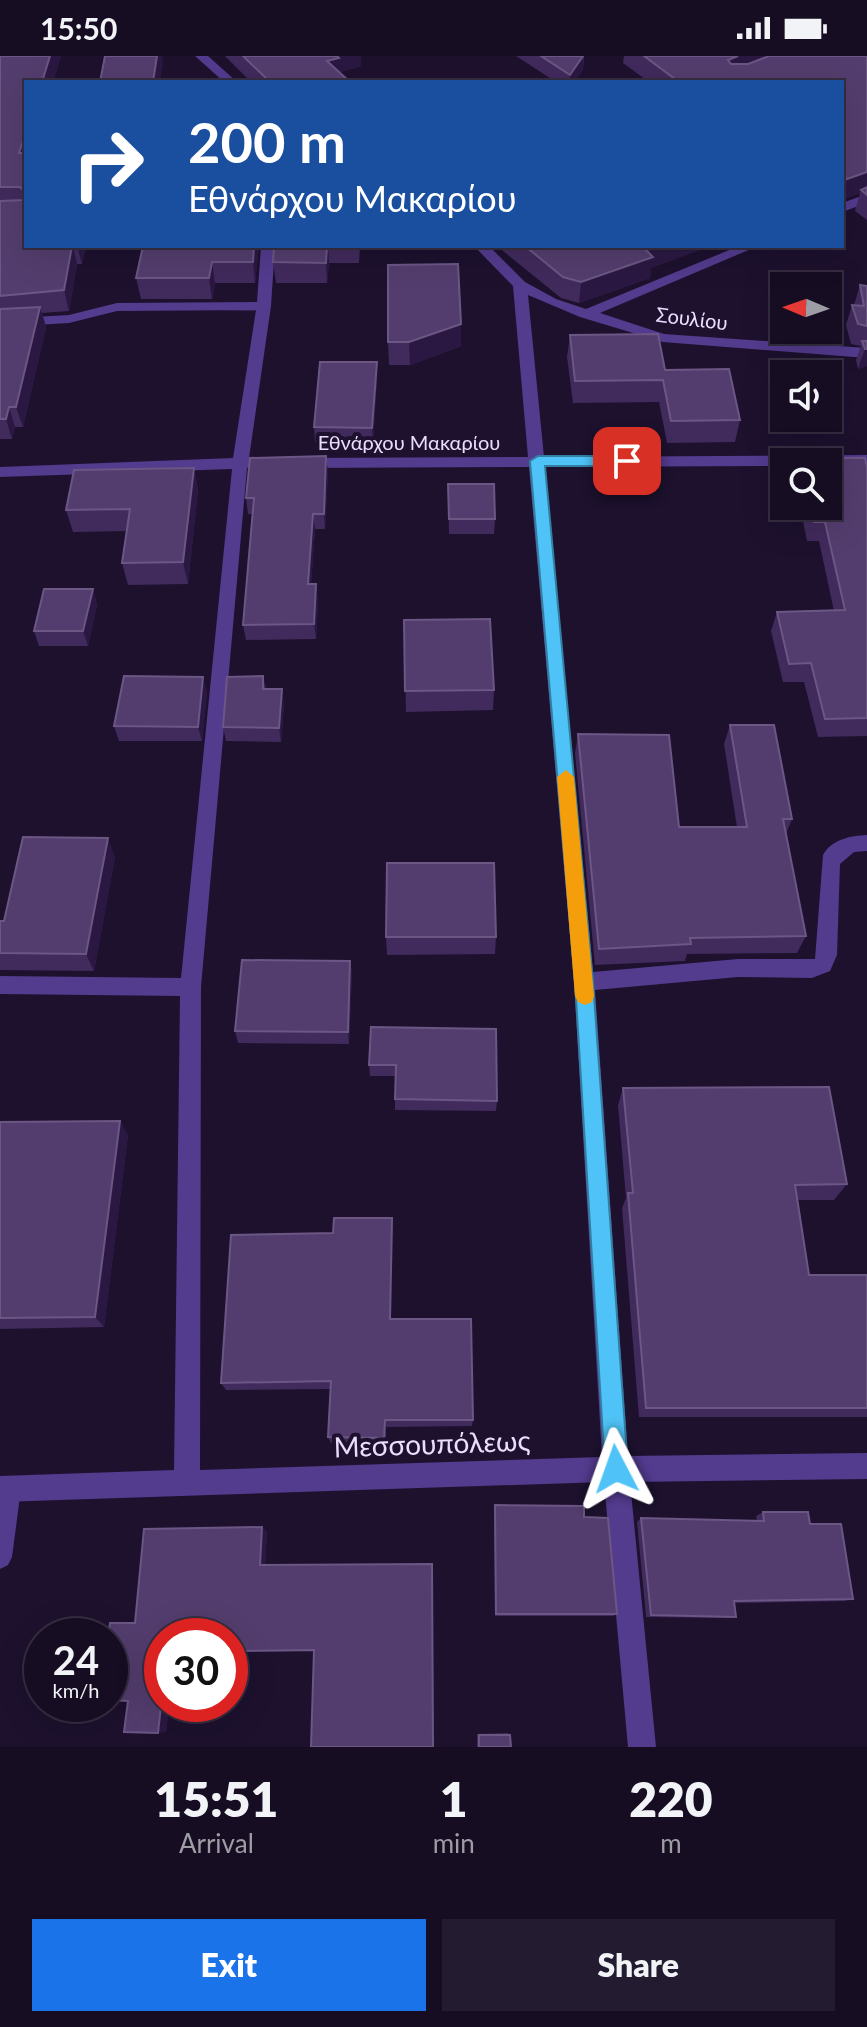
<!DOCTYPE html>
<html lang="en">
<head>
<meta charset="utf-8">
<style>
  :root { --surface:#160d22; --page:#231b2f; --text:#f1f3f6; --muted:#9e9ca5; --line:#352d40; --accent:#1a73e8 }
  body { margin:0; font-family:Lato,sans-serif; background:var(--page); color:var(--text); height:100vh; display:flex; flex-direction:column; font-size:30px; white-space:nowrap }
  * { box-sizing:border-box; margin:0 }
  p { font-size:26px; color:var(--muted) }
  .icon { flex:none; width:44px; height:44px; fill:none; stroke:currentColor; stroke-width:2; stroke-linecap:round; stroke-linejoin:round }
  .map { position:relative; height:1691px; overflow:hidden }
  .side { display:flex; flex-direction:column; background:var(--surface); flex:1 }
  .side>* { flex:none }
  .hud { position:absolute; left:24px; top:24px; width:820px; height:168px; border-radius:0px; box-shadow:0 8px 32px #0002,0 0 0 2px var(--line); background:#1a4fa0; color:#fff; overflow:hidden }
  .needle { width:52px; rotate:272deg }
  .controls { position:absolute; left:770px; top:216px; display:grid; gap:16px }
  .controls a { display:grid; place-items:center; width:72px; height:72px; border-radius:0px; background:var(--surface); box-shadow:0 8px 32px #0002,0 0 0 2px var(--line); font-size:40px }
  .speed { position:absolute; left:24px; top:1562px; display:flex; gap:16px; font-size:40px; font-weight:700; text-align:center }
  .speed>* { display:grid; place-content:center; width:104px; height:104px; border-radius:50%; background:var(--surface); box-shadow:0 8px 32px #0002,0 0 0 2px var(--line); line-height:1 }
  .speed small { font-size:20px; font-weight:400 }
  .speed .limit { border:12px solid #d22; background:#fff; color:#111 }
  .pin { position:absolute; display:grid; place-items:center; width:68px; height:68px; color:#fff; margin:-34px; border-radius:16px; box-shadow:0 4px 12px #0006 }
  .me { position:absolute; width:88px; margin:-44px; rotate:356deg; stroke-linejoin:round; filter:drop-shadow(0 0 6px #0008) }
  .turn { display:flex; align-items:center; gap:28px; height:168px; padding:0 32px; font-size:36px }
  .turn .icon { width:104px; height:104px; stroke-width:2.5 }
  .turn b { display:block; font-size:56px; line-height:68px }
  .eta { display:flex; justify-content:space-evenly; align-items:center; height:136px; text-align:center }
  .eta b { font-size:48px; font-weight:800; line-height:56px }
  .primary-button { display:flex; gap:16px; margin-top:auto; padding:16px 32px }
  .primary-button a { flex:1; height:92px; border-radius:0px; background:var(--accent); color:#fff; font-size:32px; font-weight:800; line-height:92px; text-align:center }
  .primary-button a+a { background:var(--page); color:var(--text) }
  .status { display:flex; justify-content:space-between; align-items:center; height:56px; padding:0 40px; background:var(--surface); direction:ltr }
  .status svg { height:22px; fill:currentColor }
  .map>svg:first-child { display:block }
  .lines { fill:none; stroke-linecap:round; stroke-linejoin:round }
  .service { fill:#533b8e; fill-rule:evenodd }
  .minor { fill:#533b8e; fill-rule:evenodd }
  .wall { fill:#412a5c }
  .shaded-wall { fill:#2b1842 }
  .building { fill:#533d6e; stroke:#6b5684; stroke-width:2 }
  .route { fill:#4fc3f7; stroke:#337fa1; stroke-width:2 }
  .slow { fill:#f59e0b }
  .labels { text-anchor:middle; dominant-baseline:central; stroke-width:8; stroke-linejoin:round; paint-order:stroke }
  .far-street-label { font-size:20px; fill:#eadeff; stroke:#1d112e }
  .near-street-label { font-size:28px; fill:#eadeff; stroke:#1d112e }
</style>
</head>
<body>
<div class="status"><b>15:50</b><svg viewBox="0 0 49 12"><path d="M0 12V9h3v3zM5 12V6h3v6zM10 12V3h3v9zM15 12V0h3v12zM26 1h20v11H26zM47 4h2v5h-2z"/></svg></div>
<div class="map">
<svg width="867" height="1691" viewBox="0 0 867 1691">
  <rect width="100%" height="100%" fill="#1d112e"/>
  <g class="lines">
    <path class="service" d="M9,1421l8,4 4,8 -9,68 -4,8 -8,4v-86z"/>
    <g class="minor">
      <path d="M195,0h13l29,26h-13z"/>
      <path d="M867,138v9l-25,9v-9z"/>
      <path d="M261,190h14l-4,60 -22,152 10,5 -12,5 -46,519 -1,483 402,-13 -28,-475 -45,-515 -230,1 -8,-5 8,-5 229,-1 -15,-171 -39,-40h15l36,36 31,17 30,10 153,-63h19l-158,67 64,21 203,14v10l-204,-16 -83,-25 -52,-22 16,162 323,-2v10l-83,-3v4l-239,1 48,505 145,-13h77l8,-104c9,-16 27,-19 44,-20v16l-13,1 -14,12 -3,91 -7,16 -18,7 -74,-1 -143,13 33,466 239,-3v26l-237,3 26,265h-28l-24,-265 -604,20v-26l174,-6 6,-474 -180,-2v-18l181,2 51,-509 -232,8v-10l233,-9 23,-148 -139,1 -48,12 -69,4v-8l69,-4 48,-12 140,-1z"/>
    </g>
  </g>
  <g class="wall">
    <path d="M0,0h61l-8,26h-27v164h60l-4,18h-5l-8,47 -27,2 4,14 -23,100h-8l-3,12h-12z"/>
    <path d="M225,0h136v10l-21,6 10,10h-99z"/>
    <path d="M516,0h68l-1,14 -9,12h-18z"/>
    <path d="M624,0h243v164l-12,-9 5,-18 -18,7v-118h-193l-26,-19z"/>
    <path d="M143,190h116l-4,37h-40l-3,16h-71l-5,-21z"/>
    <path d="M274,190h86l-1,17h-30l-2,20h-51l-3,-21z"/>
    <path d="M497,190h213l-59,22 -1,10 -71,25 -18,-5z"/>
    <path d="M860,229l7,1v80l-9,3 -2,-9 5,-14 -10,-2 -5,-19 6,-20h2z"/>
    <path d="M461,268v22l-51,19h-21l-1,-23z"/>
    <path d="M570,279l95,35 75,50 -5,22 -68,1 -8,-41 -86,1 -6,-46z"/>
    <path d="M377,306v16l-4,65h-58l-1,-16z"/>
    <path d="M800,402l67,10v268l-49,1 -14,-55h-21l-12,-51 6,-19 57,-1 -15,-70h-12l-7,-35h28v-44h-30z"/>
    <path d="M194,412l4,22 -10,94 -60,1 -6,-22 5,-32 -54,1 -7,-22z"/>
    <path d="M328,416l-3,57h-10l-4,55 7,15 -2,40 -70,1 -3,-15 9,-111h-4l-2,-16z"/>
    <path d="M448,428l47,35 -1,15h-45z"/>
    <path d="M93,533l4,16 -9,41h-49l-5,-15z"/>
    <path d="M404,564l90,70 -1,20 -87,2z"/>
    <path d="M263,620l3,13 18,14 -3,39 -55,-1 -3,-14z"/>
    <path d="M207,635l-5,50h-83l-5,-15z"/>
    <path d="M730,669l62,94 -6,15 20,102 -9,17 -110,1 -2,7 -90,4 -20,-212 3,-19 101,93h58l-13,-83z"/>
    <path d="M115,801l-21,114 -94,-1v-49h4z"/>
    <path d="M386,881h110l-1,17 -108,1z"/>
    <path d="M350,905l2,12 -3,71 -111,-1 -3,-12z"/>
    <path d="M371,971l126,74 -1,10 -101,-1v-34h-25l-1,-11z"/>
    <path d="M623,1032l224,96 -13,16h-36l11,75h58v142h-228l-17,-209 4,-10 -8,-93z"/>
    <path d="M0,1066l128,13 -24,192 -104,2z"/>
    <path d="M392,1162l-1,101 82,101 -1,6 -86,1v17l-55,-1 -3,-6 2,-48 -104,1 -5,-7 112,-150z"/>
    <path d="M495,1449l89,12 33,97 -4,2h-118l-1,-108z"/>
    <path d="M763,1456l47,12 43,75 -9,2 -110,2 2,14 -7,1 -83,-1 -9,-95 4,-4 116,3 -1,-5z"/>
    <path d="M267,1475l-2,34 49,86 -84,1v-16h-68v68h7l-3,28 -31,-109z"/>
    <path d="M508,1677l2,2 1,12h-34v-13z"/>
  </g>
  <g class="shaded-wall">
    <path d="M50,0h11l-8,26h-11z"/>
    <path d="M157,0h5l1,6 -3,20h-7z"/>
    <path d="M335,0h26v10l-21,6v6l-13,-17z"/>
    <path d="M583,0v14l-9,12h-5l1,-7z"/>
    <path d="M738,0h49l-63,25 4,-21z"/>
    <path d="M26,76v37l-7,-16z"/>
    <path d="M867,116v16l-6,2 -1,3 -18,7 5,-21z"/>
    <path d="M72,190h1l4,18 -8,47 -5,-21z"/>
    <path d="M77,190h9l-4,18z"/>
    <path d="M254,190h5l-4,37 -2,-21z"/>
    <path d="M328,190l1,17 -2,20 -1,-20z"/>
    <path d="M658,190h52l-59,22 -1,10 -71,25 2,-21 65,-32z"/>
    <path d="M212,206l3,21 -3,16 -3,-21z"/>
    <path d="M40,251l6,20 -23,100 -7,-20z"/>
    <path d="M461,268v22l-51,19 -1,-23z"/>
    <path d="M865,293h2v17l-9,3z"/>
    <path d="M377,306v16l-4,65 -1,-15z"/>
    <path d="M9,351l6,20 -3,12 -6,-20z"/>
    <path d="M326,400l2,16 -3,57 -1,-15z"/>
    <path d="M194,412l4,22 -10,94 -5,-22z"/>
    <path d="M313,458l2,15 -5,70 -2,-15z"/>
    <path d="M316,528l2,15 -2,40 -2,-15z"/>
    <path d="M93,533l4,16 -9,41 -5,-15z"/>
    <path d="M203,621l4,14 -5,50 -4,-14z"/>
    <path d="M282,633l2,14 -3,39 -2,-14z"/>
    <path d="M108,782l7,19 -21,114 -8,-17z"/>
    <path d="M350,905l2,12 -3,71 -1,-12z"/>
    <path d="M120,1065l8,14 -24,192 -9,-10z"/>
    <path d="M392,1162l1,10 -2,100 -1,-9z"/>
    <path d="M262,1471l5,4 -2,37 -5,-3z"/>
    <path d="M162,1641v7h7l-3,28 -8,1z"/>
  </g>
  <g class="building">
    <path d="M0,0h50l-8,26h-16v50l-7,21h7v93h46l-8,44 -64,6v-95l23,-1v-10l-3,-3h-20z"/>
    <path d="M105,0h52l-4,26h-53z"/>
    <path d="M243,0h94l2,2 -12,3 23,21h-80z"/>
    <path d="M541,0h42l-13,19z"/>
    <path d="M644,0h94l-10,4 3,4h17l21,-8h98v116l-20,7 -3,-3 -2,1v-95h-163z"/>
    <path d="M867,131v8l-6,-5z"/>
    <path d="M143,190h111l-1,16h-41l-3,16h-73z"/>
    <path d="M274,190h53l-1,17 -53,-1z"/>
    <path d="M525,190h133l-12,4 7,7 -72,25 -18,-5z"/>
    <path d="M458,208l3,60 -52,18h-21v-77z"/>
    <path d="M860,229l7,1v40l-9,-2 -6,-19 12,1z"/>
    <path d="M40,251l-24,100h-7l-3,12h-6v-110z"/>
    <path d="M658,278l7,36 64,-1 11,51 -69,1 -8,-41 -88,1 -5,-46z"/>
    <path d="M862,285h5v8h-2z"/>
    <path d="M320,306h57l-5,66 -58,-1z"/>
    <path d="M326,400l-2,58h-11l-5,70h8l-2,40 -71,1 11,-127h-8l4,-40z"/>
    <path d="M800,402h65l2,10v250l-42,1 -14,-56 -22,1 -12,-52 68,-2 -20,-88h-11l-4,-16h18v-44h-27z"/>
    <path d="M194,412l-11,94 -61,1 8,-54 -64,1 8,-40z"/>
    <path d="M448,428h46l1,35h-46z"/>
    <path d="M44,533h49l-10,42h-49z"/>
    <path d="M490,563l4,71 -89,1 -1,-71z"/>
    <path d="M124,620l79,1 -5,50 -84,-1z"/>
    <path d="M263,620v13h19l-3,39 -56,-1 4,-50z"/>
    <path d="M730,669h44l18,94h-9l23,117 -116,2 1,6 -92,5 -21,-215 91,1 10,92h68z"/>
    <path d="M23,781l85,1 -22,116 -86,-1v-32h4z"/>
    <path d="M387,807h107l2,74h-110z"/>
    <path d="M242,904l108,1 -2,71 -113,-1z"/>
    <path d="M371,971l125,2 1,72 -102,-2 1,-34h-27z"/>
    <path d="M829,1031l18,97 -52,1 14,90h58v133h-221l-18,-215h5l-10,-105z"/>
    <path d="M120,1065l-25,196 -95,1v-196z"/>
    <path d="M334,1162h58l-2,101h81l2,101h-88l-1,18 -56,-1 3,-56 -110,2 10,-148 102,-2z"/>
    <path d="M495,1449l89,1v11l24,1 9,96h-121z"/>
    <path d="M763,1456h45l2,12h31l12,75 -119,2 2,16 -85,-2 -10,-97 123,3z"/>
    <path d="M262,1471l-2,38 172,-1 1,183h-122l3,-97 -84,1v-15h-68v61l-4,36 -34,-1 4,-31 -18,-1v-64h-2l2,-13h25l9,-94z"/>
    <path d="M479,1679h31l1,12h-32z"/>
  </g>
  <path class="route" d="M538,400h89l8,5 -8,5h-82l48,516 35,487 -3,8 -9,3 -8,-3 -3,-8 -30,-487 -45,-521z"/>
  <path class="slow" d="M566,714l8,7 20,219 -2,6 -7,3 -7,-3 -3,-6 -18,-219z"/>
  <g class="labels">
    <g class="far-street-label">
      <text transform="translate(692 262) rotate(7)">Σουλίου</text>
      <text x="409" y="386">Εθνάρχου Μακαρίου</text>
    </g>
    <g class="near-street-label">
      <text transform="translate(432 1387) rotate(-2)">Μεσσουπόλεως</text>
    </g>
  </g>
</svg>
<div class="controls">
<a><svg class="needle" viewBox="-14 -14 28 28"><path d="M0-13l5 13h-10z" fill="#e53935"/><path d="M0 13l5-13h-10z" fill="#9e9ca5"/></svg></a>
<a><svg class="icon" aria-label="sound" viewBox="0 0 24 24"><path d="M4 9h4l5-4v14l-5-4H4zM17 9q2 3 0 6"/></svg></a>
<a><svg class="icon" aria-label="search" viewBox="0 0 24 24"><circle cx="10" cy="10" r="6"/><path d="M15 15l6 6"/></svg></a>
</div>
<div class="speed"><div>24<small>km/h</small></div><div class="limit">30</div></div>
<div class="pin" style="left:627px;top:405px;background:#d93025"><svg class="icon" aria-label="arrive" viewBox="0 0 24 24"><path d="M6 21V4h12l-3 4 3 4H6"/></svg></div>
<svg class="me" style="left:616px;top:1413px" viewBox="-20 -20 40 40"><path d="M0-17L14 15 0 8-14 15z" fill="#4fc3f7" stroke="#fff" stroke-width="4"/></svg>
<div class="hud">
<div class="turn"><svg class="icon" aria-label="right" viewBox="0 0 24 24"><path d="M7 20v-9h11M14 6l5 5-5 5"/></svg><div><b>200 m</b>Εθνάρχου Μακαρίου</div></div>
</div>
</div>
<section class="side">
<div class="eta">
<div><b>15:51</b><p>Arrival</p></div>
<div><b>1</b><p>min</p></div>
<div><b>220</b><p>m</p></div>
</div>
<div class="primary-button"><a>Exit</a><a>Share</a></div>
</section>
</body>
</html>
